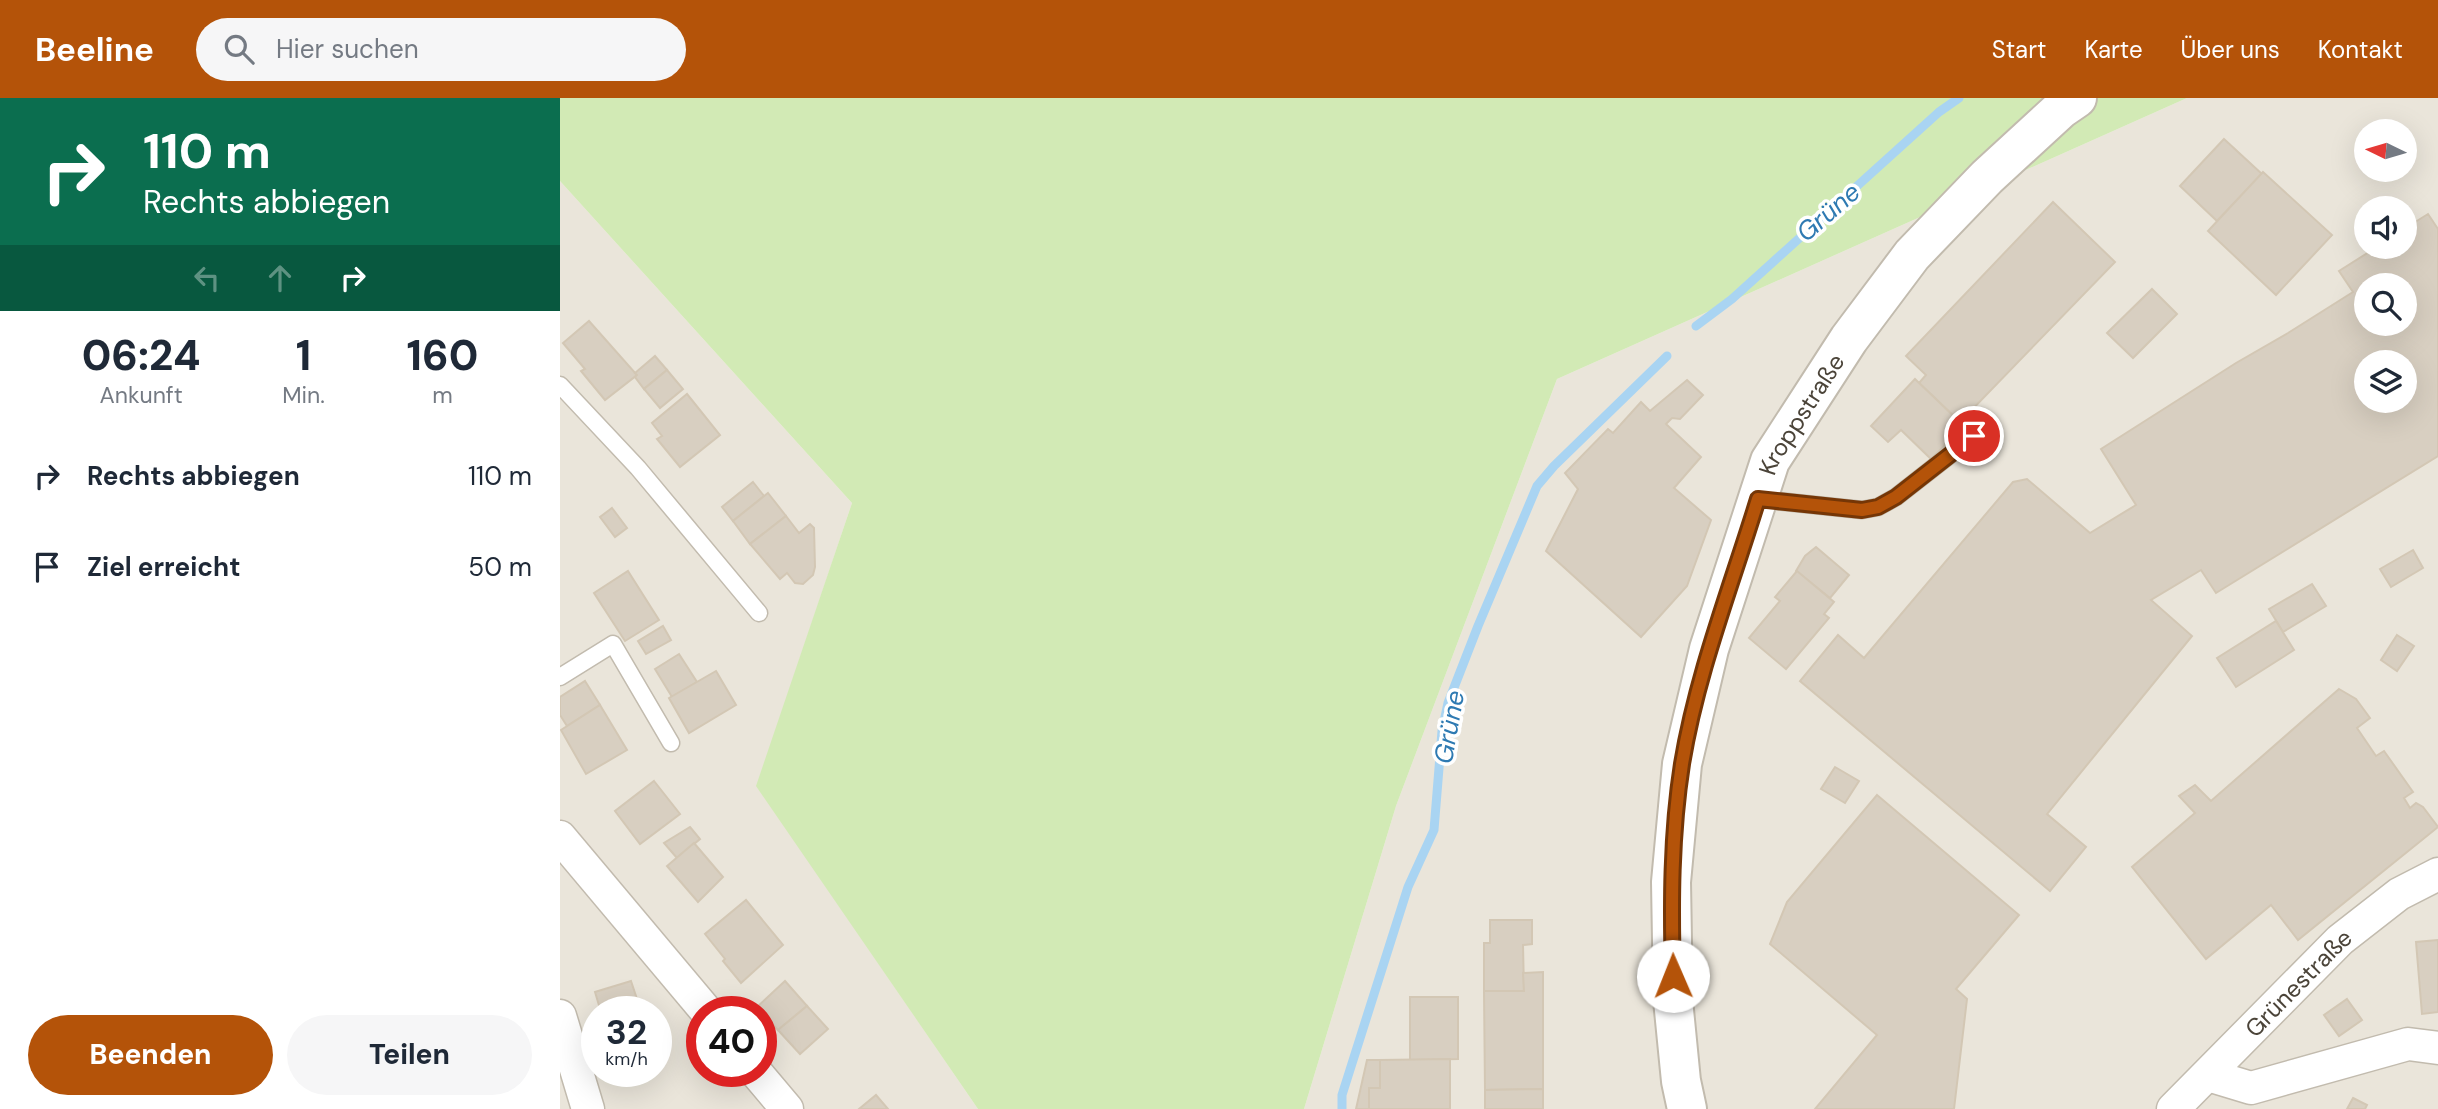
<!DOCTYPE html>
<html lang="de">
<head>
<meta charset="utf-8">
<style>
  :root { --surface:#fff; --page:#f6f6f7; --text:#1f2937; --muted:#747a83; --accent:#b45309 }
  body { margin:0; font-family:"DM Sans",sans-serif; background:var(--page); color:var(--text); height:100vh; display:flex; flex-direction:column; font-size:26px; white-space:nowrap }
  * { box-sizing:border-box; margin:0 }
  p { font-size:23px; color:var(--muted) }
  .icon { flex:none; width:38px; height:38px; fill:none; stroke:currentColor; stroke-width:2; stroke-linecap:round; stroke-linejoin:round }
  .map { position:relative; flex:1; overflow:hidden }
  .details { display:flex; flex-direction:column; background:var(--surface); width:560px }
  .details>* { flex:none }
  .top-card { background:#0b6e4f; color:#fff; overflow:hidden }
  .needle { width:46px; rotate:275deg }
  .buttons { position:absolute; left:1794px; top:21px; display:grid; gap:14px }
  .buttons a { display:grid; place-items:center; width:63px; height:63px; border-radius:50%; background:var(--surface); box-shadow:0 7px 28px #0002; font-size:35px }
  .speed { position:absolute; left:21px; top:898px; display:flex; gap:14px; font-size:35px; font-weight:700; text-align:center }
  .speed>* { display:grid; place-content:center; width:91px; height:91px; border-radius:50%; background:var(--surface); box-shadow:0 7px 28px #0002; line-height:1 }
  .speed small { font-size:18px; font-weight:400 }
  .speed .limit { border:10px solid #d22; background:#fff; color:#111 }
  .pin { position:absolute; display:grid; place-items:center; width:60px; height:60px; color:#fff; margin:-30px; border:4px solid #fff; border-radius:50%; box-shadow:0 2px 7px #0007 }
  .me { position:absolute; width:77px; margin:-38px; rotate:359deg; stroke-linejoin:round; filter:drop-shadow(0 0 5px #0008) }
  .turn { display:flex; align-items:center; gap:24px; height:147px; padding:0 28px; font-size:32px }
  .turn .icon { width:91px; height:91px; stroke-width:2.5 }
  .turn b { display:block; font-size:49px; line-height:60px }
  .lanes { display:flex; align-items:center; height:66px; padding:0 28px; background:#0003; justify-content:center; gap:35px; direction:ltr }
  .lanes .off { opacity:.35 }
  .eta { display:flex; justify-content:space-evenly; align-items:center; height:119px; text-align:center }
  .eta b { font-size:42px; font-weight:800; line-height:49px }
  .primary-button { display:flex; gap:14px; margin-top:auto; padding:14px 28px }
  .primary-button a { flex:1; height:80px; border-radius:42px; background:var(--accent); color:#fff; font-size:28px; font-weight:800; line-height:80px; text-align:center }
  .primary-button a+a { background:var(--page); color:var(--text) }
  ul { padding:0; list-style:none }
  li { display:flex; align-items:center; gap:21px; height:91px; padding:0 28px }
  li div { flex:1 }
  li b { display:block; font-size:26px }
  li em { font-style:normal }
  header { display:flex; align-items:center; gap:42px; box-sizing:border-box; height:98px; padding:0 35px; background:var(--accent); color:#fff }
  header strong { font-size:33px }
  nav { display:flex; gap:38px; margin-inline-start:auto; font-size:24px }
  .search { width:490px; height:63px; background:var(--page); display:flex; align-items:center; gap:18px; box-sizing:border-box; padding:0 24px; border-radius:38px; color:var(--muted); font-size:26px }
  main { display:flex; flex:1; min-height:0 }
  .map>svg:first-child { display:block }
  .residential { fill:#eae5da; fill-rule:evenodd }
  .green { fill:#d2eab5 }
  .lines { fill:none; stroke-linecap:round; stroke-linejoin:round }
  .stream { stroke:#a9d4f2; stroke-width:9 }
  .building { fill:#d8cfc1; stroke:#d3c7b4; stroke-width:2; fill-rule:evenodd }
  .service-casing { stroke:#c2bbae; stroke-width:19 }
  .minor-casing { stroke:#c2bbae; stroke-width:35 }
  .tertiary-casing { stroke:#c2bbae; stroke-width:42 }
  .service { stroke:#fff; stroke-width:16 }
  .minor { stroke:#fff; stroke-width:32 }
  .tertiary { stroke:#fff; stroke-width:38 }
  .route-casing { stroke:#753606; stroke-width:18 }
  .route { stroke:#b45309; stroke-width:12 }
  .labels { text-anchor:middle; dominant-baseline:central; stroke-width:7; stroke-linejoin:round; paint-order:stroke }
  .street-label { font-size:24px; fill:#4b4439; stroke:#fff }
  .water-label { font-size:26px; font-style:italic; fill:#2e7ab2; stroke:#fff }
</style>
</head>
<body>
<header>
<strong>Beeline</strong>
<div class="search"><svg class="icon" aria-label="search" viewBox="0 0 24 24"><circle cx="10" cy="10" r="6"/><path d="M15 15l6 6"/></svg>Hier suchen</div>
<nav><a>Start</a><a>Karte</a><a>Über uns</a><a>Kontakt</a></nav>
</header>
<main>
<section class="details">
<div class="top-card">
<div class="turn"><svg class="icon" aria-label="right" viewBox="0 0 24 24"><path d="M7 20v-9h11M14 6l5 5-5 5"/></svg><div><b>110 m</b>Rechts abbiegen</div></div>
<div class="lanes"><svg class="icon off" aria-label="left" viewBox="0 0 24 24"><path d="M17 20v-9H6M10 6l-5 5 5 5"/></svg><svg class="icon off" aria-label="ahead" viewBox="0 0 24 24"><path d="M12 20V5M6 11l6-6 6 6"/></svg><svg class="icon" aria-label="right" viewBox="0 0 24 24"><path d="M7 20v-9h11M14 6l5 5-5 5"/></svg></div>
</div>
<div class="eta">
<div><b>06:24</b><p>Ankunft</p></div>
<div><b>1</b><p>Min.</p></div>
<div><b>160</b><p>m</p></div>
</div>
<ul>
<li><svg class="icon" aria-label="right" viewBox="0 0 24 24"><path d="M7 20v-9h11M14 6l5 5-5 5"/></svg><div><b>Rechts abbiegen</b></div><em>110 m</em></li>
<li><svg class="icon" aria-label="arrive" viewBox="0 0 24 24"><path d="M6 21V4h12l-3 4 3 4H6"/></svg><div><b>Ziel erreicht</b></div><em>50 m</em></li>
</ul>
<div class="primary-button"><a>Beenden</a><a>Teilen</a></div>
</section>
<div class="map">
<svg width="1878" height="1011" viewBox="0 0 1878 1011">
  <rect width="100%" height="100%" fill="#f6f3ec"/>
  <g class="residential">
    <path d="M1627,0h251v1011h-1134l92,-303 161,-427zM1806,33h38v39h-38zM1806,110h38v39h-38zM1806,187h38v39h-38zM1806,264h38v39h-38z"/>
    <path d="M0,83l292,322 -95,283 221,323h-418zM37,914h59v59h-59zM142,914h59v59h-59z"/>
  </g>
  <path class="green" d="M0,0h1627l-630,281 -161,427 -92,303h-326l-222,-323 96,-283 -292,-322z"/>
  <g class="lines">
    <g class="stream">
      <path d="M1136,228l36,-27 207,-187 20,-14"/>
      <path d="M782,1011v-14l66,-208 26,-57 8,-99 6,-28 30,-77 59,-140 17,-20 113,-110"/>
    </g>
  </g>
  <g class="building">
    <path d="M1664,41l38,35 -45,47 -37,-35z"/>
    <path d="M1703,74l69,63 -56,60 -68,-64z"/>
    <path d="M1493,104l62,60 -155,160 -41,-39 7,-8 -20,-19z"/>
    <path d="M1868,116l10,15v227l-222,137 -15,-23 -50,30 41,36 -145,178 39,33 -36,44 -250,-210 38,-46 26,23 149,-176 14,-3 63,54 46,-28 -35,-56 135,-86 52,-30 65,-41 -14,-21 38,-24h27v-18zM1806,187h38v39h-38zM1806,264h38v39h-38z"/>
    <path d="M1592,191l25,25 -44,44 -26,-25z"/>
    <path d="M29,223l48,54 -32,25 -24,-29 4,-2 -22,-26z"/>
    <path d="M95,258l12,14 -23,19 -9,-12 2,-2 -2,-2z"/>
    <path d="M107,272l16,19 -23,19 -16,-19z"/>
    <path d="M1355,281l49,47 -33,33 -30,-29 -13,12 -17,-16z"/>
    <path d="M1127,282l16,15 -23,24 -8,-1 -6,6 35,33 -27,31 37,32 -24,66 -46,51 -95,-86 32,-62 -13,-16 43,-44 5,4 28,-31 9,9z"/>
    <path d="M127,296l33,41 -40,32 -23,-28 5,-3 -10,-13z"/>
    <path d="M193,384l11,14 -31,25 -11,-14z"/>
    <path d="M208,395l18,23 -36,28 -17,-23z"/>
    <path d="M52,410l15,20 -12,9 -15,-20z"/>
    <path d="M226,418l13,17 11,-9 4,4 1,39 -2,8 -10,9 -8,-1 -8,-10 -7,6 -30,-35z"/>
    <path d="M1256,449l33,28 -19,23 -34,-27 9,-15z"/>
    <path d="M1853,452l10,18 -32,19 -11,-18z"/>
    <path d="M68,473l31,49 -34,21 -31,-48z"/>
    <path d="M1237,473l37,31 -10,12 5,4 -43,51 -37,-31 31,-37 -5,-4z"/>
    <path d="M1752,486l14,22 -43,26 -14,-23z"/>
    <path d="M1716,523l18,29 -58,37 -19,-29z"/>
    <path d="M103,528l8,14 -25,14 -8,-13z"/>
    <path d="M1837,537l17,11 -17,25 -16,-11z"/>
    <path d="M119,556l18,28 -25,15 -17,-28z"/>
    <path d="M156,573l20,34 -47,28 -20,-35z"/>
    <path d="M25,583l15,24 -33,21 -7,-11v-18z"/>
    <path d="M1779,591l17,10 14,19 -13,10 19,28 8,-5 29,41 -9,6 6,10 6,-5 7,4 15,20 -140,113 -27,-35 -65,54 -74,-92 63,-54 -16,-17 16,-11 16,16z"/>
    <path d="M40,607l27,45 -41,24 -25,-44z"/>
    <path d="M1275,669l24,14 -14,22 -24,-14z"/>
    <path d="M94,683l26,33 -40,30 -25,-33z"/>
    <path d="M1317,697l142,120 -63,74 11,10 -13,110h-139l62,-74 -107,-91 17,-42z"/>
    <path d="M130,729l10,12 -23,19 -13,-15z"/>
    <path d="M134,745l29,34 -25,25 -31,-36z"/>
    <path d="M186,802l37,45 -42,38 -18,-22 2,-2 -20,-25z"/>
    <path d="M930,822h42v24l-9,1 1,46h-40v-48h6z"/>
    <path d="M1878,842v72l-16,2 -6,-72z"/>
    <path d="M983,874v117l-58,1 -1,-99h40l-1,-18z"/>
    <path d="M71,883l7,21 5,-1 3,11h-45l-6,-20z"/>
    <path d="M225,883l22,25 -29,24 -21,-23z"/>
    <path d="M850,899h48v62l-48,1z"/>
    <path d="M1787,901l15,21 -23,16 -15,-21z"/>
    <path d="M247,908l21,23 -28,25 -22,-24z"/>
    <path d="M890,961v50h-81v-21h11v-28z"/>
    <path d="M807,962h13v28h-11v21h-13z"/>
    <path d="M983,991v20h-58v-19z"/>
    <path d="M316,997l12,14h-29z"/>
    <path d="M1793,1000l14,7 -2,4h-18z"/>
  </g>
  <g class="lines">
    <defs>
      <g id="service">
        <path d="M0,287l78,83 121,145"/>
        <path d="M1198,401l104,11 16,-3 18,-10 78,-61"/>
        <path d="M0,579l53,-33 58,99"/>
      </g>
      <g id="minor">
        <path d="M0,739l147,175"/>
        <path d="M0,918l28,93"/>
        <path d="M195,973l32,38"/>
        <path d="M1648,977l43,13 157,-44 30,4"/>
        <path id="s1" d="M1613,1011l167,-169 59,-46 39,-20"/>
      </g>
      <g id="tertiary">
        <path id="s2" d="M1127,1011l-6,-28 -8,-81 -2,-118 11,-118 27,-115 61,-188 79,-122 63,-84 75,-78 74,-68 16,-11"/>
      </g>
    </defs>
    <use href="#service" class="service-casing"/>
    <use href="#minor" class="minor-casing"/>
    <use href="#tertiary" class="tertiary-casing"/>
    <use href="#service" class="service"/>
    <use href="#minor" class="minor"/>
    <use href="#tertiary" class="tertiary"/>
  </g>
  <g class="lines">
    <defs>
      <path id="route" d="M1113,878c-2,-70 -2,-142 9,-212 15,-91 49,-177 76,-265l104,11 16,-3 18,-10 78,-61"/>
    </defs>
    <use href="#route" class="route-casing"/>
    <use href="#route" class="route"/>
  </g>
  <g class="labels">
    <g class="street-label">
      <text stroke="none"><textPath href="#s2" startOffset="718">Kroppstraße</textPath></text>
      <text stroke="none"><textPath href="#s1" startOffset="178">Grünestraße</textPath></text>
    </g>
    <g class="water-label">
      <text transform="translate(1268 114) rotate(-41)">Grüne</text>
      <text transform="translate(889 629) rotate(-80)">Grüne</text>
    </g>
  </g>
</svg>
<div class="buttons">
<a><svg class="needle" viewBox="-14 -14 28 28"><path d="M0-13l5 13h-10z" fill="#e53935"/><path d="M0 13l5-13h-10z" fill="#747a83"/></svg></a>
<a><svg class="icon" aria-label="sound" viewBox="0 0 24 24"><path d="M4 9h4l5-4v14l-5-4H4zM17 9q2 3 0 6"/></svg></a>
<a><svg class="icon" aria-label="search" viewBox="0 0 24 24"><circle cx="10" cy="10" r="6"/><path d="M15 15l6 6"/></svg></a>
<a><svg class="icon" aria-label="layers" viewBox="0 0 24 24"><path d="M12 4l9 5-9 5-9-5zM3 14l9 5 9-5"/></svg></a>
</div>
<div class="speed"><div>32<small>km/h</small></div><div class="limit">40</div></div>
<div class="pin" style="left:1414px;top:338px;background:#d93025"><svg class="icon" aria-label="arrive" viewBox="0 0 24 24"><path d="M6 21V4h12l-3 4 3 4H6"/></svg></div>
<svg class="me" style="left:1113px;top:878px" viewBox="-20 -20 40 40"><circle r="19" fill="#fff"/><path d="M0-13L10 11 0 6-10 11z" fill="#b45309"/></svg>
</div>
</main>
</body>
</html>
